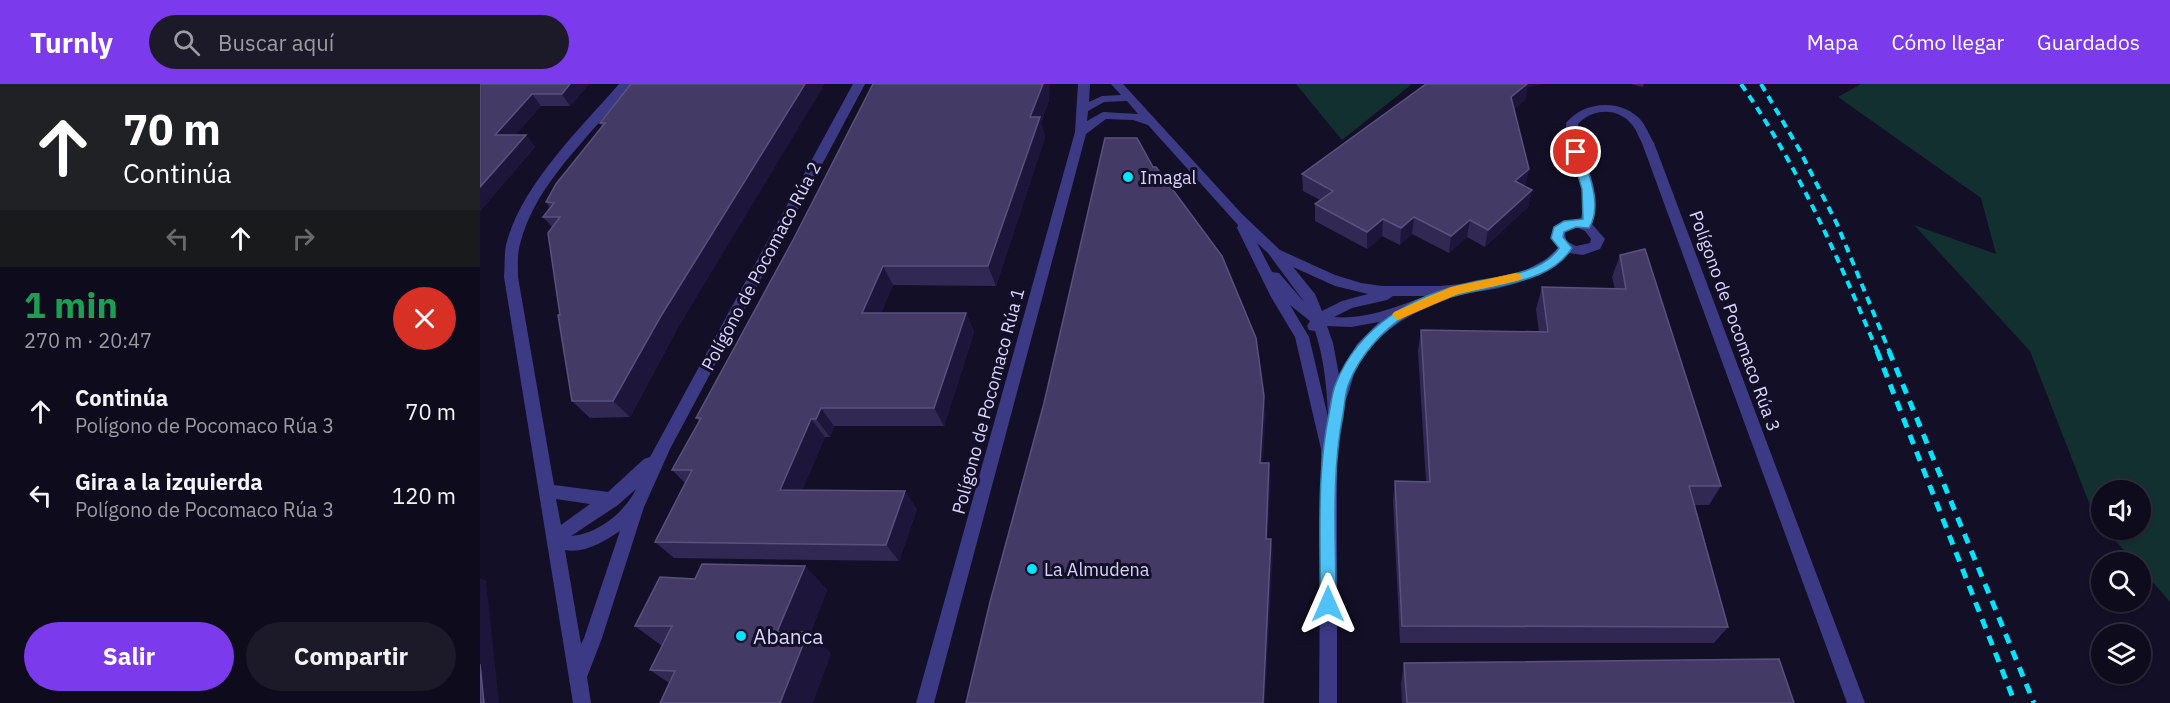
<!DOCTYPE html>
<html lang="es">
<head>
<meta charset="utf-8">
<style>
  :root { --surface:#0e0b1c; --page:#1c1929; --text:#f1f3f6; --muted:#9b9ba3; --line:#2e2b3b; --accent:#7c3aed }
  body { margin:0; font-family:"IBM Plex Sans",sans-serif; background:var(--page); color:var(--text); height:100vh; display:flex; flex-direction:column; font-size:22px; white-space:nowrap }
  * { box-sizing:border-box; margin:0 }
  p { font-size:20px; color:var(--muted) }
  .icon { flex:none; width:33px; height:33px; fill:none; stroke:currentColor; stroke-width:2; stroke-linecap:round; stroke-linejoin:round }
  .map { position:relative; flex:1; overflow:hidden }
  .details { display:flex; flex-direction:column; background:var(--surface); width:480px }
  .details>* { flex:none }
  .hud { background:#202124; color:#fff; overflow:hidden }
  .tools { position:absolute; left:1611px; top:396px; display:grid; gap:12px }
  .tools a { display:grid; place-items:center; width:60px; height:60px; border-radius:50%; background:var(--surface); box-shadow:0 2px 4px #0004,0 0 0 2px var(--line); font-size:30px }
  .pin { position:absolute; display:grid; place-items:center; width:51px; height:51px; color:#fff; margin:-26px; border:3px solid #fff; border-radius:50%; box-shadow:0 2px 6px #0007 }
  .me { position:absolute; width:66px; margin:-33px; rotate:0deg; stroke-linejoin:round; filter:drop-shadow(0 0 4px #0008) }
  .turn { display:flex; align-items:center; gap:21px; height:126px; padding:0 24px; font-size:27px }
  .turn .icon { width:78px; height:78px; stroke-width:2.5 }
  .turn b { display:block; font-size:42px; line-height:51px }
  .lanes { display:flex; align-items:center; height:57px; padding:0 24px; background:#0003; justify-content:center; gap:30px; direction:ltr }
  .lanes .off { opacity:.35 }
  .round { display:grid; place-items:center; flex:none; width:63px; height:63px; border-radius:32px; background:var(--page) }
  .overview { display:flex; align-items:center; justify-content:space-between; height:102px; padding:0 24px }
  h1 { font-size:36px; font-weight:700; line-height:45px; color:#1e9e55 }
  .cta { display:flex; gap:12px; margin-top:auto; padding:12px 24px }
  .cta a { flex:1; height:69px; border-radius:36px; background:var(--accent); color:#fff; font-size:24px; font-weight:700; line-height:69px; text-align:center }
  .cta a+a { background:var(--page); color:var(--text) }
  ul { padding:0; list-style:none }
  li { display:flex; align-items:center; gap:18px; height:84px; padding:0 24px }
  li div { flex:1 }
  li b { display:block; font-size:22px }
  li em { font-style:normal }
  header { display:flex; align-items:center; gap:36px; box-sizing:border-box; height:84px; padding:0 30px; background:var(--accent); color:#fff }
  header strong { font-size:28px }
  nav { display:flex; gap:33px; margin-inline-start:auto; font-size:21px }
  .search { width:420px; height:54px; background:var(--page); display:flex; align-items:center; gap:15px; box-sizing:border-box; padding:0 21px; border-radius:33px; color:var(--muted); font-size:22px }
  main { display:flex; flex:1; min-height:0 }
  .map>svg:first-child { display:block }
  .green { fill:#12302f }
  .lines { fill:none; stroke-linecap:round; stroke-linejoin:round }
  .street { fill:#3d3a85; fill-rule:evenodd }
  .rail-far1 { stroke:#00e5ff; stroke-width:4; stroke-dasharray:8 6; stroke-linecap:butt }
  .rail { stroke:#00e5ff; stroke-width:5; stroke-dasharray:10 8; stroke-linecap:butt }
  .wall { fill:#312854 }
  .shaded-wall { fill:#1d163a }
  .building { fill:#433a66; stroke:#5a527e; stroke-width:1.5 }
  .route { fill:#4fc3f7; stroke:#337fa1; stroke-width:1.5 }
  .slow { fill:#f59e0b }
  .poi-dot { fill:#00e5ff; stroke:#130f26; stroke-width:2 }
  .labels { text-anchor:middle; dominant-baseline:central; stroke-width:6; stroke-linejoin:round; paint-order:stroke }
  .poi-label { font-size:18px; fill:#d9d4ff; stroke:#130f26; text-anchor:start }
  .street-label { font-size:18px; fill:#d9d4ff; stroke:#130f26 }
  .near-poi-label { font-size:21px; fill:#d9d4ff; stroke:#130f26; text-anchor:start }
</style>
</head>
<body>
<header>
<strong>Turnly</strong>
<div class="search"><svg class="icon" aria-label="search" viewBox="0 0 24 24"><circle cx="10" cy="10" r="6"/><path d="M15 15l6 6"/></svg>Buscar aquí</div>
<nav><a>Mapa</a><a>Cómo llegar</a><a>Guardados</a></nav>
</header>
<main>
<section class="details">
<div class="hud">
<div class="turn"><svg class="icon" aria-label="ahead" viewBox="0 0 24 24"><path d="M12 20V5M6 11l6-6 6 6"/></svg><div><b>70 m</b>Continúa</div></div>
<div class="lanes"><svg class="icon off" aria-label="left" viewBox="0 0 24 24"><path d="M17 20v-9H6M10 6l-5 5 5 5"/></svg><svg class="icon" aria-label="ahead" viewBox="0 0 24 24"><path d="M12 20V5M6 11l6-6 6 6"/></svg><svg class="icon off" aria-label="right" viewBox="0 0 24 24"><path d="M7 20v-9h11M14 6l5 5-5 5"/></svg></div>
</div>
<div class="overview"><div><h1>1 min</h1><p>270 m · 20:47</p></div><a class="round" style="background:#d93025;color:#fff"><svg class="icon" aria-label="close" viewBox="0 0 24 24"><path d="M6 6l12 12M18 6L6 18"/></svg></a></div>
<ul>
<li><svg class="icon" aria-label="ahead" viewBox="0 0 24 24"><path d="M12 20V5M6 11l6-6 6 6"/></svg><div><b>Continúa</b><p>Polígono de Pocomaco Rúa 3</p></div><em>70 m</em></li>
<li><svg class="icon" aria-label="left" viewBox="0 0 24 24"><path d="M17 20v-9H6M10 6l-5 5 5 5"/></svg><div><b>Gira a la izquierda</b><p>Polígono de Pocomaco Rúa 3</p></div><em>120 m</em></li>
</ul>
<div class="cta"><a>Salir</a><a>Compartir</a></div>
</section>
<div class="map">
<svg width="1690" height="619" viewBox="0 0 1690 619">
  <rect width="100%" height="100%" fill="#130f26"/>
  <g class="green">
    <path d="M816,0h116l-70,56z"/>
    <path d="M1381,0h309v518l-29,-33 -1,-7h-5l-30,-32h35v-40h-38l-1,35 -6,-7 -65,-167 -116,-126 82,29 -15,-56 -143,-101z"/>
  </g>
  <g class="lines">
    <g class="street">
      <path d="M139,0h12c-38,51 -95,97 -111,160 -3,11 -2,22 -2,33l36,208 54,7 36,-33 6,-2 203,-373h12l-195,365 -26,58 -42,131 -15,39 4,26h-18l-69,-426c1,-11 0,-22 2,-32 15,-60 74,-116 113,-161zM156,405c-11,23 -38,45 -65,47l47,-31zM76,415l34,5 -29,21zM140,447l-36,107 -3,6 -16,-94c19,4 40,-9 55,-19z"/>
      <path d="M598,0h12l-1,18 13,-6 19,-1 -10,-11h12l119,130 38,36 55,25 26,8 21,3h58l31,-3 53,-12 22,-12 12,-11 -6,-11 1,-10 11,-6 16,-1c12,-31 -12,-66 -14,-97 18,-22 53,-24 73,-5 7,7 10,17 15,25l211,560h-18l-205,-560c-3,-5 -5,-12 -9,-17 -14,-19 -40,-18 -55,-2 2,34 26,66 14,100l13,15 -5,10 -17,6 -14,-2c-31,31 -77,38 -118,42l-2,4c-39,14 -73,32 -93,71 -5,10 -6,27 -14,34l2,12 -7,34v253h-18l2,-254 -26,-112 -24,-40 -34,-69 1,-3 -90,-100 -15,-5 -27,-1 -20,15 -152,569h-18l159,-571zM647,17l11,13 -35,-2 -16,9 1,-10 16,-9zM1096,143l9,4 6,8 -1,4 -14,3 -10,-5 -1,-10zM777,159l11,10 37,50 -26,-30 -7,-1zM813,183l42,19 33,8 -26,7 -20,10 -7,-17zM913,212h33c-28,10 -60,24 -92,21l18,-9 35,-8zM810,221l20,16 -3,5 2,4 6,1c9,27 12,57 13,86l-19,-80zM899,238l-22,22 -18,31 -6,-32 -6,-17 24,1z"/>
    </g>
    <g class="rail-far1">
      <path d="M1261,0c58,83 98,176 137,269"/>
      <path d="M1281,0l38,65 38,75 53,129"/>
    </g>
    <g class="rail">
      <path d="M1397,267l138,352"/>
      <path d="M1409,267l145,352"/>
    </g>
  </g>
  <g class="wall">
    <path d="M0,0h109l-19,22h-29l-26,29h11l9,12 -55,64z"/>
    <path d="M151,0l44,249 -45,84 -40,1 -18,-17 -12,-86 -8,-88 -9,-10 7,-9 -4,-6 56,-76 -2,-3z"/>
    <path d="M1151,0h13l-1,3z"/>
    <path d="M1047,4l-2,12 -11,9 15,60 -4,17 7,4 -4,17 -43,40 -18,-10 -18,16 -37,-19 -12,11 -18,-9 -15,13 -52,-28v-17l5,-4 -17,-9 -1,-17z"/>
    <path d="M569,16l-8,23 4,14 -49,149 -103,-1 -12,28h85l8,19 -30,94h-110l-4,11h-5l-23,53 115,19 -18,52 -225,-3 -19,-16 30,-59 -13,-13 27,-49 -3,-3 97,-178z"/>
    <path d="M1140,171l101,231 -12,19h-14l33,122 -14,16h-314l-7,-143 2,-19 31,1 -8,-131 3,-21 118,2 -3,-23 6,-22 73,2 -3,-12z"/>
    <path d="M325,482l22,24 -17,44 21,20 -162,29 -19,-13 12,-24 -27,-20 60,-47z"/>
    <path d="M924,579l390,40h-392l-1,-19z"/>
  </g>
  <g class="shaded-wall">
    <path d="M90,0h19l-19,22 -8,-12z"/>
    <path d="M325,0h20l-150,249 -45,84 -17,-16 48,-85z"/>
    <path d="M563,0h7l-1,16 -8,23 4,14 -49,149 -8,-20 42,-149z"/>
    <path d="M1033,0h29l-15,4 -2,12 -17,14z"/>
    <path d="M52,10l9,12 -36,41 -10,-12z"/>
    <path d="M46,51l9,12 -55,64v-24z"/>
    <path d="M1049,85l-4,17 -10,-5z"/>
    <path d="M1052,106l-4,17 -43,40 3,-17z"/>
    <path d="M934,133l-2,17 -12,11 1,-17z"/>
    <path d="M903,135l-1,17 -15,13v-17z"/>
    <path d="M990,136l-3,17 -18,16 2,-17z"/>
    <path d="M403,182l10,19 -20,47 -11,-19z"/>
    <path d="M486,229l8,19 -30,94 -10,-18z"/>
    <path d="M784,312l2,17 -4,66 -2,-16z"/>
    <path d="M341,324l13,18 -4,11 -14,-18z"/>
    <path d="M331,335l14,18 -30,70 -15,-17z"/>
    <path d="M789,379l2,16 -4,76 -1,-16z"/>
    <path d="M425,407l12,18 -18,52 -13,-16z"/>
    <path d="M791,455l2,16 -8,148h-2z"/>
    <path d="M325,482l22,24 -17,44 21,20 -18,49h-33l-3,-71z"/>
    <path d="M0,494l6,3 13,122h-15l-4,-39z"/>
  </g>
  <g class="building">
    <path d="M0,0h90l-8,10h-30l-37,41h31l-46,52z"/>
    <path d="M151,0h174l-144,232 -48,85h-41l-14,-86h2l-12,-82 12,-16h-17l11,-14 -8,-1 10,-18 49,-61h-5z"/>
    <path d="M393,0h170l-13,33h10l-52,149h-105l-21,47h104l-32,95h-113l-5,11h-5l-31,71 125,1 -19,54 -231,-3 37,-72h-20l29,-52h-5l97,-178z"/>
    <path d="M946,0h101l-16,13 18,72 -14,12 17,9 -44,40 -18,-10 -19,16 -37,-19 -13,11 -18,-9 -16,13 -52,-28 18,-13 -31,-17z"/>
    <path d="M625,54h32l16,29h3l66,89 34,82 8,58 -4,67h9l-3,76h5l-8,164h-297l24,-101 54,-199z"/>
    <path d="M1165,165l76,237h-32l39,141 -326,-1 -7,-145 35,1 -9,-152 127,2 -6,-45 84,2 -6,-34z"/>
    <path d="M222,480l103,2 -28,66h31l-28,71h-120l15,-32 -25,-1 22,-44h-37l25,-49 35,2z"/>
    <path d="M1299,575l15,44h-387l-3,-40z"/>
    <path d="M0,580l4,39h-4z"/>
  </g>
  <path class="route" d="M1096,64l6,4c7,23 21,54 7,76l-13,-1 -12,5 -1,5 9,11c-18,29 -56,34 -87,41 -26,5 -55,12 -78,26 -24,14 -48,42 -58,68 -4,9 -4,21 -6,31 -12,62 -7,127 -7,190l-2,6 -6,2 -5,-2 -3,-6c1,-63 -4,-128 9,-190 2,-10 3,-22 7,-31 23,-58 79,-89 137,-101 27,-5 70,-9 86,-34l-8,-10 3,-11 10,-6 19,-2 -1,-30 -11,-37z"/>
  <path class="slow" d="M1036,189l4,1 2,3 -2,3 -62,14 -60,26 -6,-5 2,-3 57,-25z"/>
  <g class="poi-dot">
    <circle cx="648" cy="93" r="6"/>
    <circle cx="552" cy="485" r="6"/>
    <circle cx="261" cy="552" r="6"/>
  </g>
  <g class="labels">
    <g class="poi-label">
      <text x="660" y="93">Imagal</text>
      <text x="564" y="485">La Almudena</text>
    </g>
    <g class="street-label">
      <text transform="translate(281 182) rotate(-62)">Polígono de Pocomaco Rúa 2</text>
      <text transform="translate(1255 237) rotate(70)">Polígono de Pocomaco Rúa 3</text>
      <text transform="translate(508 317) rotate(-75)">Polígono de Pocomaco Rúa 1</text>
    </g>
    <g class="near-poi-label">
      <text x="273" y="552">Abanca</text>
    </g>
  </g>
</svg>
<div class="tools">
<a><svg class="icon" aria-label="sound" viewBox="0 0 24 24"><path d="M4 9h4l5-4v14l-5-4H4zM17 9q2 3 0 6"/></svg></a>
<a><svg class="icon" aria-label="search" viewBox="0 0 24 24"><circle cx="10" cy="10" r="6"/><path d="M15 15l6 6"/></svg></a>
<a><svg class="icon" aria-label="layers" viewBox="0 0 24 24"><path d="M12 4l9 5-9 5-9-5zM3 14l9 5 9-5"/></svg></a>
</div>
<div class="pin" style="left:1096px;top:68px;background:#d93025"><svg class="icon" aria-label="arrive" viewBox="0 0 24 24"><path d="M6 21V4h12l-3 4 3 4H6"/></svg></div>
<svg class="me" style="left:848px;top:520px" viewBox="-20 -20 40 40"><path d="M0-17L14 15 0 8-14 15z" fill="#4fc3f7" stroke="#fff" stroke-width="4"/></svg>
</div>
</main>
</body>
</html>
